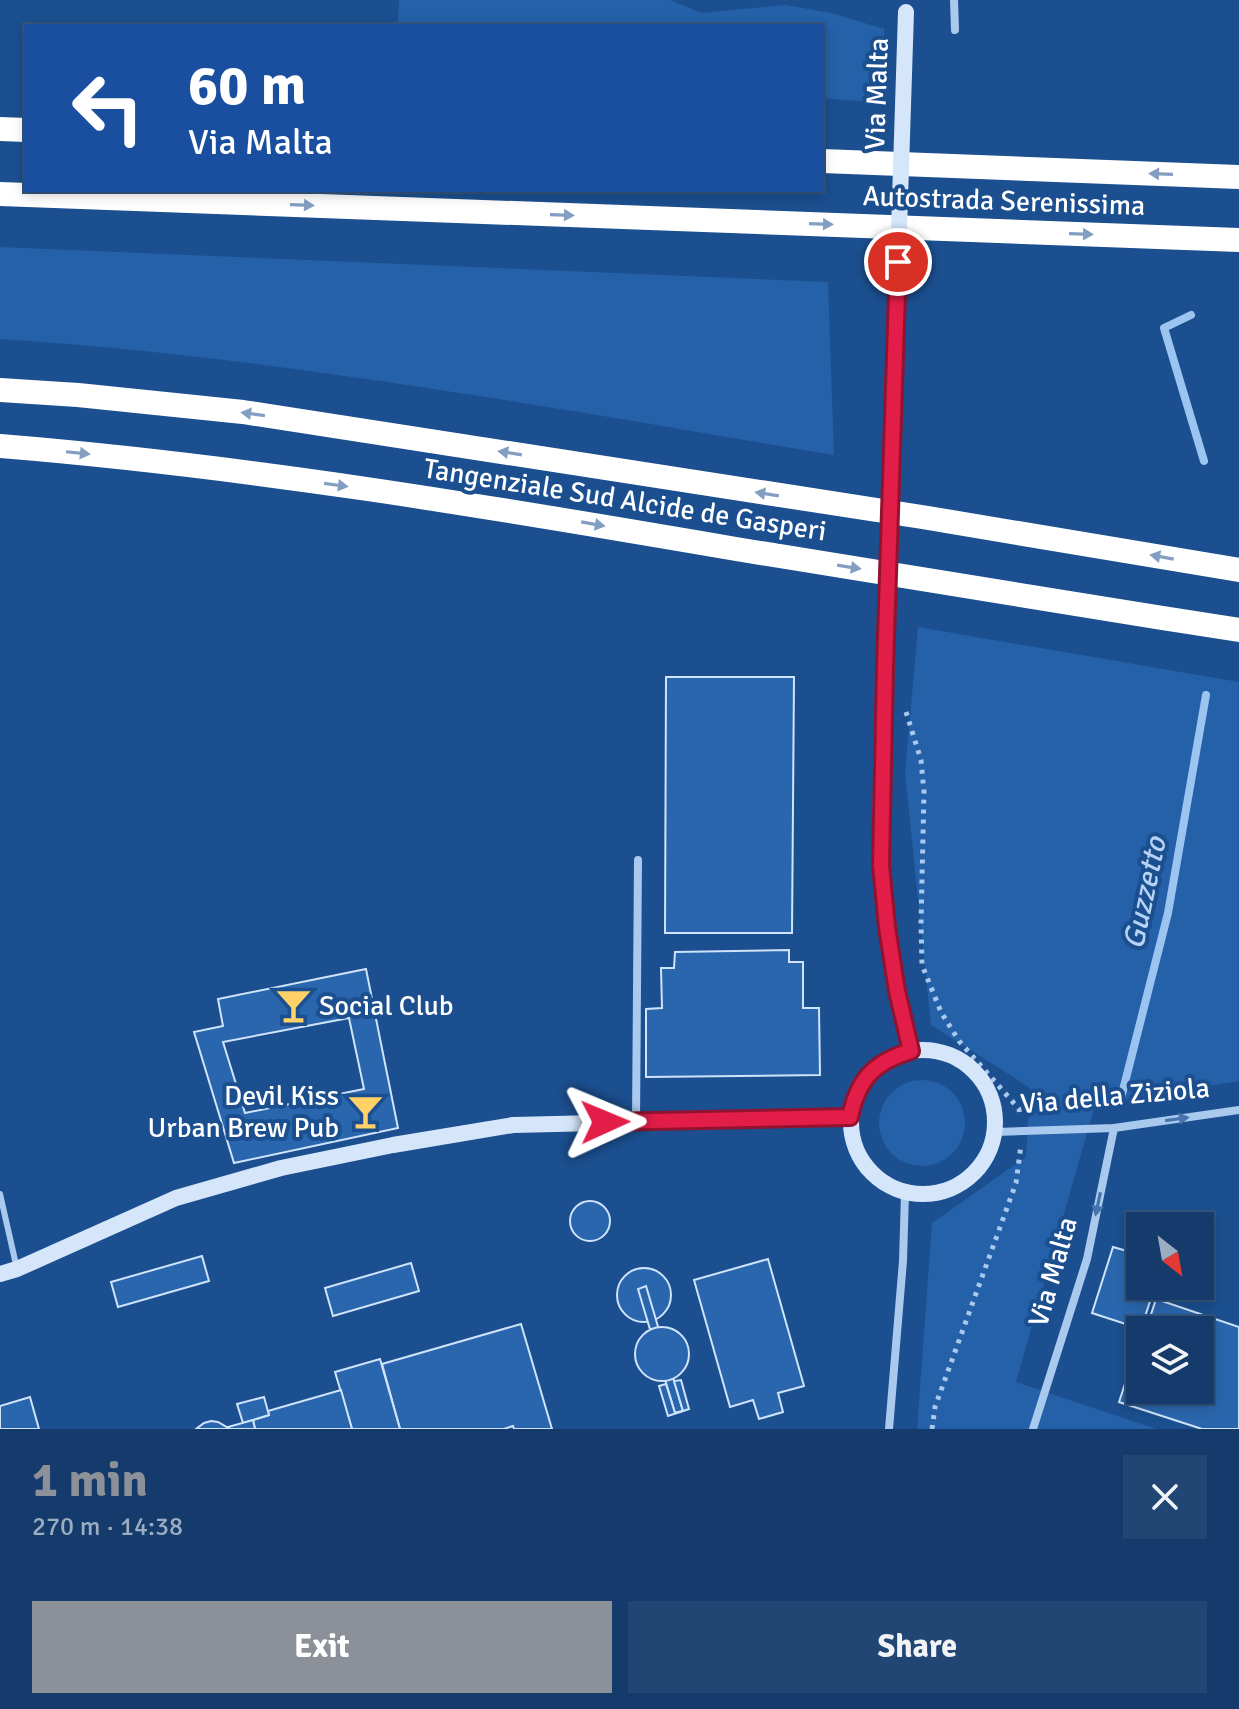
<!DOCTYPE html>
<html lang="en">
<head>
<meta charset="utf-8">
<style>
  :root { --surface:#143b6b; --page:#214673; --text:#f1f3f6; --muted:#9dadc1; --line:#33557e; --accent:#8c9099 }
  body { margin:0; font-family:Signika,sans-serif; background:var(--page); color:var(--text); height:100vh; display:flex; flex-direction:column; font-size:30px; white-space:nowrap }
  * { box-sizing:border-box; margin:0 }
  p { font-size:26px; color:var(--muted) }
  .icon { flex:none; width:44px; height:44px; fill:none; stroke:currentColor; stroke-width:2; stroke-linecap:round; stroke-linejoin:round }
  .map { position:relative; height:1429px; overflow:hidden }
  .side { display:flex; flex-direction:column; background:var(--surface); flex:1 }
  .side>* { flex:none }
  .banner { position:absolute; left:24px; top:24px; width:800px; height:168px; border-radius:0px; box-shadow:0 4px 12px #0003,0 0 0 2px var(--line); background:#1a4fa0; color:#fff; overflow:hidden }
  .needle { width:52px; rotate:149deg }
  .tools { position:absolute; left:1126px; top:1212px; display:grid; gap:16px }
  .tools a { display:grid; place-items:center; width:88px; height:88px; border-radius:0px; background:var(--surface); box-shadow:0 4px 12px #0003,0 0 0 2px var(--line); font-size:40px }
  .pin { position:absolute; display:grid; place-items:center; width:68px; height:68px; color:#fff; margin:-34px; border:4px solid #fff; border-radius:50%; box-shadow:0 2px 8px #0007 }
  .me { position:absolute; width:88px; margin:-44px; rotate:89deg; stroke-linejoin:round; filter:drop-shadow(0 0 6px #0008) }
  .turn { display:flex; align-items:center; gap:28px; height:168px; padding:0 32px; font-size:36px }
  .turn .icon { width:104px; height:104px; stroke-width:2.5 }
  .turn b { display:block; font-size:56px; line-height:68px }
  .round { display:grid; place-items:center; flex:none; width:84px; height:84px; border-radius:0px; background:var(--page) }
  .head { display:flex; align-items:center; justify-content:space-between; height:136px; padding:0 32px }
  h1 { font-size:48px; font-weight:700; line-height:60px; color:var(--accent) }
  .action { display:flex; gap:16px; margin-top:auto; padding:16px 32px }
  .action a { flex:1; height:92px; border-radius:0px; background:var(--accent); color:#fff; font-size:32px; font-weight:700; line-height:92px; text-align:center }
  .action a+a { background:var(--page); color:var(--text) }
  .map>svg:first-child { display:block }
  .green { fill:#2461a8 }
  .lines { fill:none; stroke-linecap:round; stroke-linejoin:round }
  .stream { stroke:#9cc4f0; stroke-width:8 }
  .building { fill:#2a66ad; stroke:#cfe3fa; stroke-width:2; fill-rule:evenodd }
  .path { stroke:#a9c9ee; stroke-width:5; stroke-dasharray:4 6; stroke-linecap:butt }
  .lane { stroke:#a9c9ee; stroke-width:6 }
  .street { stroke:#a9c9ee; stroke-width:8 }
  .secondary { stroke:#d6e6fa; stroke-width:16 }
  .highway { stroke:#fff; stroke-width:24 }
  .secondary-bridge { stroke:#d6e6fa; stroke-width:16 }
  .oneway { fill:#829ec1 }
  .oneway2 { fill:#4674ac }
  .route-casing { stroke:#92132f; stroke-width:20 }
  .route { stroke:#e11d48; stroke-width:14 }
  .labels { text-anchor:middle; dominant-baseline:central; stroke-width:8; stroke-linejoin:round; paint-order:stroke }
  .street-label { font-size:28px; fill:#fff; stroke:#1b4f8f }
  .poi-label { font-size:28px; fill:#fff; stroke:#1b4f8f; text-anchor:start }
  .water-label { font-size:30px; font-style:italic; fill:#b5d3f5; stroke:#1b4f8f }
</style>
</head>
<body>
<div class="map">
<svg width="1239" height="1429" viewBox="0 0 1239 1429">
  <rect width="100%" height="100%" fill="#1b4f8f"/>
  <g class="green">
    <path d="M399,0h271l31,13 84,-8 47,8 52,16v74l-62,-5v-72h-424z"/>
    <path d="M0,247l828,35 6,173c-277,-46 -554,-98 -834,-116z"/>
    <path d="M918,627l321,55v399l-144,24 -79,277 140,47h-239l15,-206 94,-66 4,-69 -99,-63 -26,-252z"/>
    <circle cx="922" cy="1123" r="43"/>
  </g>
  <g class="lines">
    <g class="stream">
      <path d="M1191,315l-27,13 40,133"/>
      <path d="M1121,1098l47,-185 38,-218"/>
    </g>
  </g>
  <g class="building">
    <path d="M666,677h128l-2,256h-127z"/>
    <path d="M789,950v12h14v46h16l1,67 -174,2v-68l16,-1 -1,-40h13l1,-16z"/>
    <path d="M366,969l32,159 -164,35 -40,-131 29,-6 -5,-27zM349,1018l15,71 -119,24 -22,-71z"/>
    <circle cx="590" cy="1221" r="20"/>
    <path d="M1113,1247l21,6 -1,5 7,2v26h15l-14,43 -49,-16z"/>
    <path d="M202,1256l7,25 -91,26 -7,-25z"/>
    <path d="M768,1259l36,127 -26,7 5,19 -24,7 -6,-19 -23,7 -36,-127z"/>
    <path d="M411,1263l8,28 -86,25 -8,-28z"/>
    <circle cx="644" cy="1295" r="27"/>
    <path d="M646,1286l37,125 -8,2 -37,-124z"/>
    <path d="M1156,1299l83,28v102h-37l-83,-27 21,-64v52h60v-60h-54z"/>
    <path d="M521,1324l31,105h-38l-1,-3 -9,3h-104l-18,-65z"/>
    <circle cx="662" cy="1354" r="27"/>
    <path d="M380,1359l20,70h-48l-17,-57z"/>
    <path d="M681,1380l8,29 -21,7 -9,-30 7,-2 9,29 8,-2 -9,-30z"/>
    <path d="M341,1390l11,39h-97l-2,-9 16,-5 -1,-4z"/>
    <path d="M30,1397l9,32h-39v-23z"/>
    <path d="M264,1397l5,18 -26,8 -6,-19z"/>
    <path d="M253,1420l2,9h-25l-2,-2z"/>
    <path d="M211,1421l7,1 12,7h-34l8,-6z"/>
  </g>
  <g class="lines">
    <g class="path">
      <path d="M906,712l15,48 3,32 -3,132 1,41 19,47 18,29 60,68 1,7"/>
      <path d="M932,1429l3,-22 81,-224 5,-38"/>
    </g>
    <path class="lane" d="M0,1194l17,75"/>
    <g class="street">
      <path d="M954,0l1,30"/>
      <path d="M636,1121l2,-261"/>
      <path d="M995,1132l119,-4 125,-18"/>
      <path d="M889,1429l14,-168 2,-68"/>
      <path d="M1033,1429l54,-170 27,-131"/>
    </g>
    <g class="secondary">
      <path d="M885,668c-2,65 -6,131 -4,196 2,62 16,126 30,187"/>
      <circle cx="923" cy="1122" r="72"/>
      <path d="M0,1274l17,-5 159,-71 105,-30 112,-23 120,-20 337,-8"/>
    </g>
    <g class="highway">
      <path d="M0,129l26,1"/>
      <path d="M822,161l417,16"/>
      <path d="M0,194l1239,46"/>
      <path d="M0,390l78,5 165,17 679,105 317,53"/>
      <path d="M0,446c247,20 491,61 736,103 167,28 335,55 503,81"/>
    </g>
    <path class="secondary-bridge" d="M885,668l21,-656"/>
  </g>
  <defs><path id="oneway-solid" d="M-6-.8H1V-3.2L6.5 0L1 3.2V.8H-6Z" transform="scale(2)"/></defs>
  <g class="oneway">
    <use href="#oneway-solid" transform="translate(1161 174) rotate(-178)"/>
    <use href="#oneway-solid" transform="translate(302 205) rotate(2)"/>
    <use href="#oneway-solid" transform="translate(562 215) rotate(2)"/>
    <use href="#oneway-solid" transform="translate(821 224) rotate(2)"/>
    <use href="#oneway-solid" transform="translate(1081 234) rotate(2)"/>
    <use href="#oneway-solid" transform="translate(253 414) rotate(-172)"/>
    <use href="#oneway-solid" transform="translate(78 453) rotate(6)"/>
    <use href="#oneway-solid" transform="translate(510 453) rotate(-171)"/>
    <use href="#oneway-solid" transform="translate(336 485) rotate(8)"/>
    <use href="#oneway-solid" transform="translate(767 494) rotate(-171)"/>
    <use href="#oneway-solid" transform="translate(593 524) rotate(10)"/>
    <use href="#oneway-solid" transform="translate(1162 557) rotate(-170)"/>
    <use href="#oneway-solid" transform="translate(849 567) rotate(9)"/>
  </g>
  <g class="oneway2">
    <use href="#oneway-solid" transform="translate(1177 1119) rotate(-8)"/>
    <use href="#oneway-solid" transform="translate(1098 1204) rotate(102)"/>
  </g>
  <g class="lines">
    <defs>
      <path id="route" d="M605,1122l245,-5c8,-38 24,-55 61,-66l-14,-60 -10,-64 -6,-62 4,-197 13,-406"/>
    </defs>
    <use href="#route" class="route-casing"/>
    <use href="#route" class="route"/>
  </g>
  <defs>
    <symbol id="bar-bare" viewBox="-9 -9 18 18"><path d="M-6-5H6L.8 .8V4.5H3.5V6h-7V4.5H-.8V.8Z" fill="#ffd166" stroke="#1b4f8f" stroke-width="2.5" paint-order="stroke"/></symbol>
  </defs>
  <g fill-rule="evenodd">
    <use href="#bar-bare" x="268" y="980" width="51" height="51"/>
    <use href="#bar-bare" x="340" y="1086" width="51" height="51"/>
  </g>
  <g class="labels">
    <g class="street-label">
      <text transform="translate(877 94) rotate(-88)">Via Malta</text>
      <text transform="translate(1004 201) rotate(2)">Autostrada Serenissima</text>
      <text transform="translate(625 500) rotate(9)">Tangenziale Sud Alcide de Gasperi</text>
      <text transform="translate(1115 1096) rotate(-5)">Via della Ziziola</text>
      <text transform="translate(1053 1272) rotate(-74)">Via Malta</text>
    </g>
    <g class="poi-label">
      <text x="319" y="1006">Social Club</text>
      <text x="339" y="1096" text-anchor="end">Devil Kiss<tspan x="339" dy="32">Urban Brew Pub</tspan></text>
    </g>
    <g class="water-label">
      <text transform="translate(1145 893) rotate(-78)">Guzzetto</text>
    </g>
  </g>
</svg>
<div class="tools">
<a><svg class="needle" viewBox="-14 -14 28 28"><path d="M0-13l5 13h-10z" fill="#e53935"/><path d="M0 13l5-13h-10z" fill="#9dadc1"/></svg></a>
<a><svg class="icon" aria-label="layers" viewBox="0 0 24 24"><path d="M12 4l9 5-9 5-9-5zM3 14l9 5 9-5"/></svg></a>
</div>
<div class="pin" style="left:898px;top:262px;background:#d93025"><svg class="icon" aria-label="arrive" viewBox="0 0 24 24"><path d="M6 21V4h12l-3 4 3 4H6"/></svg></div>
<svg class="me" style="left:605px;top:1122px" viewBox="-20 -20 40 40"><path d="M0-17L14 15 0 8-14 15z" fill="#e11d48" stroke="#fff" stroke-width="4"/></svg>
<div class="banner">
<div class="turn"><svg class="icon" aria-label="left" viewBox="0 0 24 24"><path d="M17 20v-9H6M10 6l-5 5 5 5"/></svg><div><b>60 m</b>Via Malta</div></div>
</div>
</div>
<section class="side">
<div class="head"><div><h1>1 min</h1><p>270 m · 14:38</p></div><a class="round"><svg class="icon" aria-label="close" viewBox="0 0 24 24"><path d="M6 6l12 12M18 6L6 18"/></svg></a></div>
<div class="action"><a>Exit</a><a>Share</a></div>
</section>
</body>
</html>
